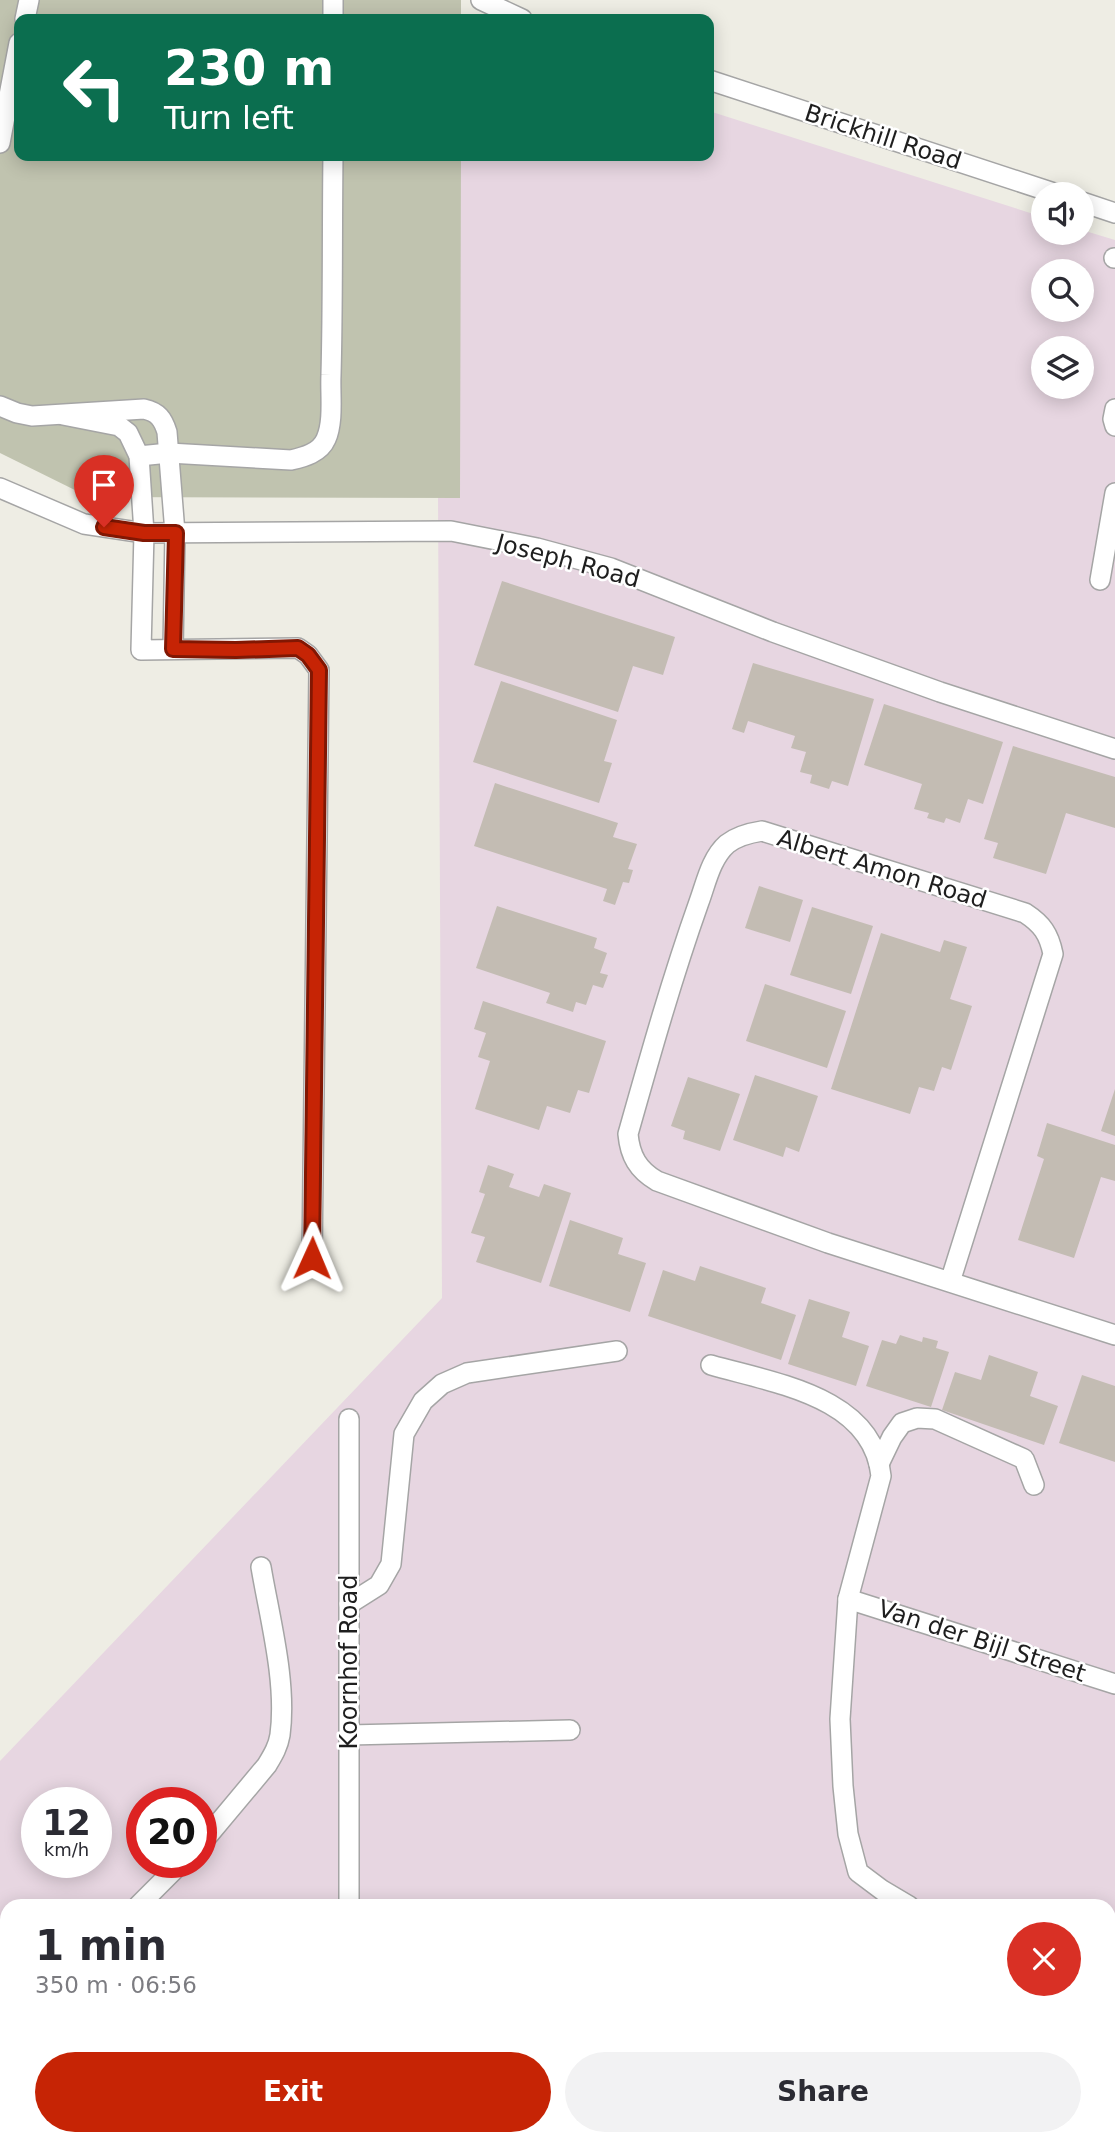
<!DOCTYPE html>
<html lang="en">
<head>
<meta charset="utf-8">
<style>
  :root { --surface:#fff; --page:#f2f2f3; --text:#2b2b33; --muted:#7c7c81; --accent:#c62405 }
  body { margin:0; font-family:"DejaVu Sans",sans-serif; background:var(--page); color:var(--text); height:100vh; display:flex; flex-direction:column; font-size:26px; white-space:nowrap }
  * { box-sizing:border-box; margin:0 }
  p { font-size:23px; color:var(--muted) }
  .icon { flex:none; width:38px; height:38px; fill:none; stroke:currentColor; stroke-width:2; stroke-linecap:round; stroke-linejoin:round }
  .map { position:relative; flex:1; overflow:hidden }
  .sheet { position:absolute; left:0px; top:1899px; width:1116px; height:247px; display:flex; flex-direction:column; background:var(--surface); border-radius:21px 21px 0 0; box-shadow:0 4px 18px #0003 }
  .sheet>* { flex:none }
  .guide { position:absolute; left:14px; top:14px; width:700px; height:147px; border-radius:14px; box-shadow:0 4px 18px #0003; background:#0b6e4f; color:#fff; overflow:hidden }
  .buttons { position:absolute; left:1031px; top:182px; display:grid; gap:14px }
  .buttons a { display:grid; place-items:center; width:63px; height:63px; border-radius:50%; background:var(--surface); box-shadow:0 4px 18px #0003; font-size:35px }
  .speed { position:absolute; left:21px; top:1787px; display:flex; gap:14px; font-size:35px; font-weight:700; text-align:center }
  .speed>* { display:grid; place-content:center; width:91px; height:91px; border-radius:50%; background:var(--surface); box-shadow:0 4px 18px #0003; line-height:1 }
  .speed small { font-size:18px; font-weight:400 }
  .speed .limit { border:10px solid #d22; background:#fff; color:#111 }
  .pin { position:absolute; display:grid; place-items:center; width:60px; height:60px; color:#fff; margin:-72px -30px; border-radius:50% 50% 50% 0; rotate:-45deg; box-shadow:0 0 7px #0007 }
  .pin .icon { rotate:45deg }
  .me { position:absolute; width:77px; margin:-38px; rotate:1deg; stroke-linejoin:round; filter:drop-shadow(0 0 5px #0008) }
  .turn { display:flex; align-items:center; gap:24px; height:147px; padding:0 35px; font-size:32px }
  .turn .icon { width:91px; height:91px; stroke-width:2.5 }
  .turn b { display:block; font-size:49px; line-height:60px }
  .round { display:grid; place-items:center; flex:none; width:74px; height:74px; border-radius:37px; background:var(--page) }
  .summary { display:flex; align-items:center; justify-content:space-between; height:119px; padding:0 35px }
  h1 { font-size:42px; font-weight:600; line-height:52px }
  .action { display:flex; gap:14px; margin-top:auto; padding:14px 35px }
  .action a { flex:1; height:80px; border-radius:42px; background:var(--accent); color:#fff; font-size:28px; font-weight:600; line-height:80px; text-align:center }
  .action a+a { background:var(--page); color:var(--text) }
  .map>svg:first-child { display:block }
  .industrial { fill:#e7d6e1; fill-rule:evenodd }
  .construction { fill:#c0c3af }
  .building { fill:#c3bcb3 }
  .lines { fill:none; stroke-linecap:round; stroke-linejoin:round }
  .minor-casing { stroke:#a5a5a5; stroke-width:22 }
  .minor { stroke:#fff; stroke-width:19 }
  .route-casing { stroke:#811703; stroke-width:18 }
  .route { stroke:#c62405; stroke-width:12 }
  .labels { text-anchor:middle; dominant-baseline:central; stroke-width:5; stroke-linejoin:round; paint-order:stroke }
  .street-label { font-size:24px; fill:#1e1e1e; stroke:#fff }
</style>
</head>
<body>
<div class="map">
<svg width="1115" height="2145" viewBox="0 0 1115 2145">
  <rect width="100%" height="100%" fill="#eeede4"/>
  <path class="industrial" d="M0,0l436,19h-417v137h690v-45l334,106v16h39v-3l33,10v1905h-1115v-384l442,-463 -4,-802 -438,-50zM1043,271h39v39h-39zM1043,348h39v39h-39zM37,1802h59v60h-59zM142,1802h59v60h-59zM7,1906h1103v232h-1103z"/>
  <path class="construction" d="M0,0h461v19h-442v137h442l-1,342 -371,-1 -89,-44z"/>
  <g class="building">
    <path d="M502,581l173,56 -12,38 -30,-9 -15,46 -144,-47z"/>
    <path d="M753,663l121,36 -26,87 -16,-5 -3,8 -19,-6 2,-8 -12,-3 6,-20 -15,-4 4,-12 -47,-15 -4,12 -12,-4z"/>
    <path d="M501,681l116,39 -13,41 8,2 -13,40 -126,-41z"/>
    <path d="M884,704l119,38 -20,62 -15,-5 -8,24 -14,-5 -2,5 -17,-5 2,-5 -15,-4 8,-25 -58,-19z"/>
    <path d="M1013,746l102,31v51l-49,-15 -20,61 -53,-16 5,-15 -14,-4z"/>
    <path d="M495,783l123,40 -5,14 24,7 -9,25 5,1 -4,13 -6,-1 -8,23 -12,-4 4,-12 -133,-43z"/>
    <path d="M759,886l44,14 -13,42 -45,-14z"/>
    <path d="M497,906l100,32 -3,10 13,5 -7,20 8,2 -5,13 -10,-3 -7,20 -10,-3 -3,10 -27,-9 4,-10 -74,-25z"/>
    <path d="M812,907l61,19 -22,68 -61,-19z"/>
    <path d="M881,933l59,19 4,-12 23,7 -17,52 22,7 -21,64 -9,-3 -8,24 -15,-4 -9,27 -79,-25z"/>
    <path d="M765,984l81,27 -19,57 -81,-27z"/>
    <path d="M483,1001l123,40 -17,52 -11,-3 -8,23 -23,-7 -8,24 -64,-21 15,-48 -12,-4 8,-24 -12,-4z"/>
    <path d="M755,1075l63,21 -19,56 -13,-5 -3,10 -50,-17z"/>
    <path d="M688,1077l52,17 -20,57 -37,-12 2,-8 -14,-5z"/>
    <path d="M1115,1089v47l-14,-5z"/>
    <path d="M1047,1123l68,22v36l-14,-4 -27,81 -56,-18 26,-81 -7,-3z"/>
    <path d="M488,1165l26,9 -5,13 30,10 5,-13 27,9 -30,90 -65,-21 9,-25 -14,-4 14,-39 -6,-2z"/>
    <path d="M570,1220l53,18 -5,16 28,9 -16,49 -81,-26z"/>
    <path d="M700,1266l66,22 -5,15 35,12 -15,45 -133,-44 15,-46 32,11z"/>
    <path d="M809,1299l41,13 -8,25 27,9 -13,40 -68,-22z"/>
    <path d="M900,1335l22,7 1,-5 15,4 -2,7 13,4 -18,55 -65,-21 16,-46 14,4z"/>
    <path d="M989,1355l49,17 -8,24 28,10 -14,39 -102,-35 13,-38 26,8z"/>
    <path d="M1082,1375l33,11v76l-56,-19z"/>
  </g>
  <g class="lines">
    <defs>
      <g id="minor">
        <path d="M481,0l41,19"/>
        <path d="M25,19l4,-19"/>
        <path d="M333,19v-19"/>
        <path d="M709,80l348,114"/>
        <path d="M0,143l19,-100"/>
        <path d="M1082,202l33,11"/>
        <path d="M1114,258h1"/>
        <path d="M0,406l17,7 15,3 112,-7c14,3 19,10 23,23l8,101 -2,116"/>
        <path d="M1115,409l-2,10 2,7"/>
        <path d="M63,415l56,11 9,7 11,23 5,77 -3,117 157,-2 10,7 11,15 -7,588"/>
        <path d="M139,456l30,-3 122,7c13,-3 29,-7 35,-21 8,-18 4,-45 5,-64 2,-73 1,-146 2,-219"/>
        <path d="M0,488l84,36 60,9 307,-2 86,17 74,20 162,64 167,60 175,57"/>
        <path d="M1100,580l15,-87"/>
        <path d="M950,1282l103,-328c-4,-20 -11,-30 -28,-41l-263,-82c-13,2 -25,5 -35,13 -16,14 -21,39 -28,58 -27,76 -49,154 -71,232 2,22 10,36 29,47l171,62 287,92"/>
        <path d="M711,1365c62,18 162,31 170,111l-33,123 -8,120 3,67 5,48 10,38 24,18 27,16"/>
        <path d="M349,1419v487"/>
        <path d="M879,1464l13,-27 10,-14 15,-5 18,1 89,40 10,26"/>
        <path d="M848,1599l267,85"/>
        <path d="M349,1604l30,-19 12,-21 13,-130 19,-33 19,-17 25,-11 150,-22"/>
        <path d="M349,1735l221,-5"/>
        <path d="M201,1844l66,-79c6,-10 11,-18 13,-30 7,-53 -10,-115 -19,-168"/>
        <path d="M138,1906l44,-44"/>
        <path d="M1110,1997l5,2"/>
        <path d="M0,2029l7,-4"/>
        <path d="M1110,2033l5,-10"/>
        <path d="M0,2062l7,12"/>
        <path d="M0,2115l7,-3"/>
        <path d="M46,2138l4,7"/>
        <path d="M91,2138l4,7"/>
        <path d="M436,2138l3,7"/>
        <path d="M288,2145l14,-7"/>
        <path d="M564,2145l15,-7"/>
        <path d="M1052,2145l3,-7"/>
      </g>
    </defs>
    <use href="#minor" class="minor-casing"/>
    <use href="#minor" class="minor"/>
  </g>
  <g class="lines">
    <defs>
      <path id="route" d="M104,527l40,6h32l-3,116 63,1 62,-2 10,7 11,15 -7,588"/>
    </defs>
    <use href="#route" class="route-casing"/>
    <use href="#route" class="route"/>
  </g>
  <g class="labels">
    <g class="street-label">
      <text transform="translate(883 137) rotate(18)">Brickhill Road</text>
      <text transform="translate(568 561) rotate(15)">Joseph Road</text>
      <text transform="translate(882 869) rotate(17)">Albert Amon Road</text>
      <text transform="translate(982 1641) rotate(18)">Van der Bijl Street</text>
      <text transform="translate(349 1662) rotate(-90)">Koornhof Road</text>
    </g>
  </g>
</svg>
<div class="buttons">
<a><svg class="icon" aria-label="sound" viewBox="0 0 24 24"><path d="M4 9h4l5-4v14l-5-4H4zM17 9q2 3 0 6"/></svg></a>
<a><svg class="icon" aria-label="search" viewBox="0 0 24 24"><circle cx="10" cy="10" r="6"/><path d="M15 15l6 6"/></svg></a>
<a><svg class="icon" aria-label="layers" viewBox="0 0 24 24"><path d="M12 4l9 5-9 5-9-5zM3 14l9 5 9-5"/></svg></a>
</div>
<div class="speed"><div>12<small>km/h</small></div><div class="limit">20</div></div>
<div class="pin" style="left:104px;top:527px;background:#d93025"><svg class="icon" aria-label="arrive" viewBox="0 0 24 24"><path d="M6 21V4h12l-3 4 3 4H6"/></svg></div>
<svg class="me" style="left:312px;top:1258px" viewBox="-20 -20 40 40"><path d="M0-17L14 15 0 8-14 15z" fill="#c62405" stroke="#fff" stroke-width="4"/></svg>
<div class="guide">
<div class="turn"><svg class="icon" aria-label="left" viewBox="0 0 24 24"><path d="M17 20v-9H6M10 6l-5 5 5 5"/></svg><div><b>230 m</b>Turn left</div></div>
</div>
<section class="sheet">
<div class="summary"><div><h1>1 min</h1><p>350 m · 06:56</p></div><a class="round" style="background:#d93025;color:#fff"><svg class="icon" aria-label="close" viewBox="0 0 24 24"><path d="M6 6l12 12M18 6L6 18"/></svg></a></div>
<div class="action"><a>Exit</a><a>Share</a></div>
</section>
</div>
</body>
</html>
